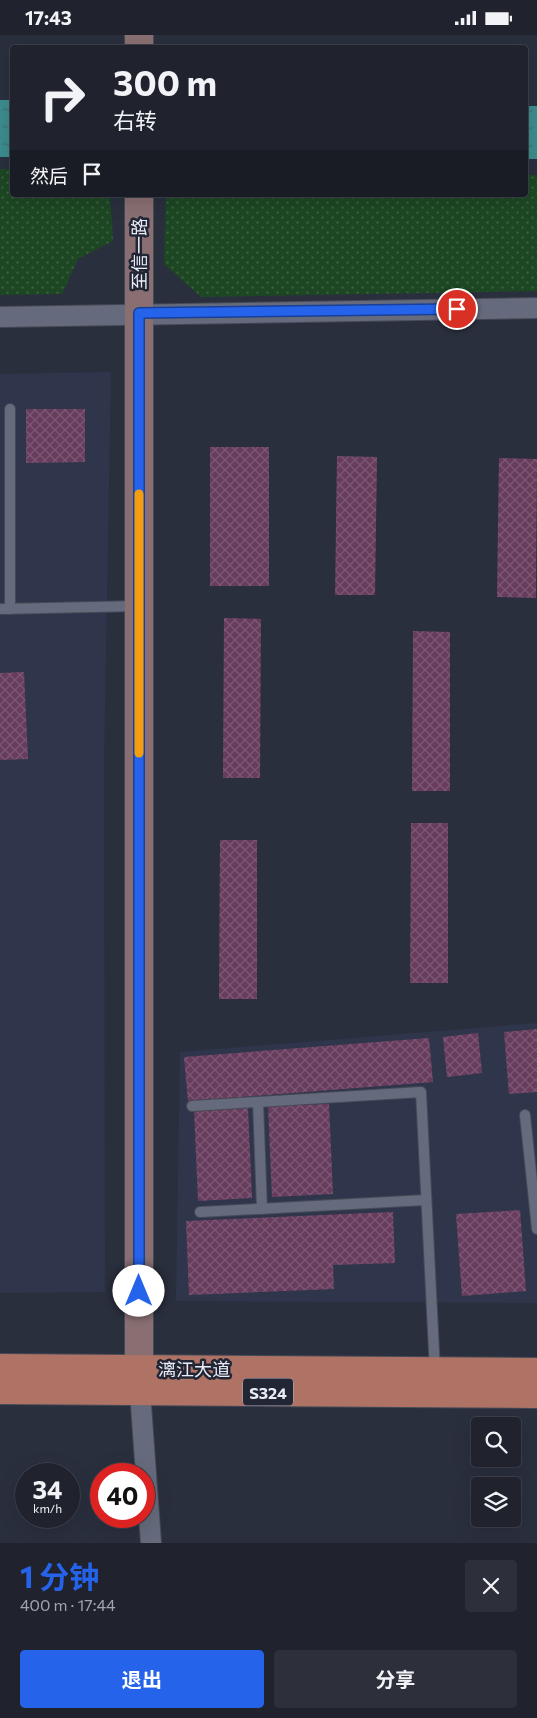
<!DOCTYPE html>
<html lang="zh">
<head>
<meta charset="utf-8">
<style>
  :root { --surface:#20232e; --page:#2d2f3a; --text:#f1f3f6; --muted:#a2a4aa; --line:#3d404a; --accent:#2563eb }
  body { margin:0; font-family:Commissioner,"Noto Sans SC",sans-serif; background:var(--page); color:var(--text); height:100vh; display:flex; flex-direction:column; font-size:19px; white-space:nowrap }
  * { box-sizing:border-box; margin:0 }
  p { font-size:16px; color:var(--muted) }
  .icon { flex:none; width:28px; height:28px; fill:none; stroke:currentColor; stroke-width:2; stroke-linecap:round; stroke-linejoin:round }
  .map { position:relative; height:1508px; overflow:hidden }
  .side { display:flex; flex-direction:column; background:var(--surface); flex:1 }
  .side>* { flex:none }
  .guide { position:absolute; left:10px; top:10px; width:518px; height:152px; border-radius:5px; box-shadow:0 5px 20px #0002,0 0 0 1px var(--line); background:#20232e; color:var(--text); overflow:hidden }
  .controls { position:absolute; left:471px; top:1382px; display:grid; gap:10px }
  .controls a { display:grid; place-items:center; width:50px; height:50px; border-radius:5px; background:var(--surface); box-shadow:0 5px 20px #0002,0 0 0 1px var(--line); font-size:25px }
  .speed { position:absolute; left:15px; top:1428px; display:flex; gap:10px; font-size:25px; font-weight:700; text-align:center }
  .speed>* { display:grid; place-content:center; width:65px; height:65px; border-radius:50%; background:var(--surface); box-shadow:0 5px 20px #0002,0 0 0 1px var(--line); line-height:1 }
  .speed small { font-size:12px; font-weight:400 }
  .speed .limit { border:8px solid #d22; background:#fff; color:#111 }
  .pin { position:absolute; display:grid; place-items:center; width:42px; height:42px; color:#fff; margin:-21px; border:2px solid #fff; border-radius:50%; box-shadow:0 1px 5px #0007 }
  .me { position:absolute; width:55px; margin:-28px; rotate:0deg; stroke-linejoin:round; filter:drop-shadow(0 0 4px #0008) }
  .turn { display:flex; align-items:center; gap:18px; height:105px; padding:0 20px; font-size:22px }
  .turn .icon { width:65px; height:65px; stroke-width:2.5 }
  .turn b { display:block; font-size:35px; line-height:42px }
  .then { display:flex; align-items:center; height:48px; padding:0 20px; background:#0003; gap:10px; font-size:19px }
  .round { display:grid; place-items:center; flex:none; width:52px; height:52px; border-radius:5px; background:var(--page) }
  .head { display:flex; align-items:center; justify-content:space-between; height:85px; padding:0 20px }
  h1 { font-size:30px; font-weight:700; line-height:38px; color:var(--accent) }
  .action { display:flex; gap:10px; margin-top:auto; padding:10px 20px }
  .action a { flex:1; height:58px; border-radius:5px; background:var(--accent); color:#fff; font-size:20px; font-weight:700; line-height:58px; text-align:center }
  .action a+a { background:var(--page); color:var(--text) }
  .status { display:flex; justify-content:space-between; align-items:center; height:35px; padding:0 25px; background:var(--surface); direction:ltr }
  .status svg { height:14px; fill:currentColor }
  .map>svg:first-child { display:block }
  .built { fill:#2f364b }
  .park { fill:url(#park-dots) }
  .water { fill:url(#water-ripples) }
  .building { fill:url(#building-cross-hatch) }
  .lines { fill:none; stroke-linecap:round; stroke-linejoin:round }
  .lane-casing { stroke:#464a57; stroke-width:12 }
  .street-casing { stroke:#464a57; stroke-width:22 }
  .secondary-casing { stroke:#464a57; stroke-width:30 }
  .primary-casing { stroke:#464a57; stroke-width:30 }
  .lane { stroke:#656b7c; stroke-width:10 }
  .street { stroke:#656b7c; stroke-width:20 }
  .secondary { stroke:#896f71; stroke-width:28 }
  .primary { stroke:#ae7365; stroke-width:28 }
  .route-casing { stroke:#184099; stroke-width:12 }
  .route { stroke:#2563eb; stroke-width:9 }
  .slow { stroke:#f59e0b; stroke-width:9 }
  .labels { text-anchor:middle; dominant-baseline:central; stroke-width:5; stroke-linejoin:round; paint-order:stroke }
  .shield { fill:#212534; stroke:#adb0bc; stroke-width:1 }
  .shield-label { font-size:16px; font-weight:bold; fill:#e9ecf6 }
  .street-label { font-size:18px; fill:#e9ecf6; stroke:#212534 }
</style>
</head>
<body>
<div class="status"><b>17:43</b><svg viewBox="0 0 49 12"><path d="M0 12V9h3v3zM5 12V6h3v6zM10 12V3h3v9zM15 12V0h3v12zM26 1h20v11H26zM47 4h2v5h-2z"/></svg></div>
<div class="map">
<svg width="537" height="1508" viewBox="0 0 537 1508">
  <defs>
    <pattern id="park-dots" width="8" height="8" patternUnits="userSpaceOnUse" patternTransform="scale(1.25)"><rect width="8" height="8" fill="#1d4723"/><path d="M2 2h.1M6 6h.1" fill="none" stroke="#3e6244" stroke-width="1.8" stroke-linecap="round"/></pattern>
    <pattern id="water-ripples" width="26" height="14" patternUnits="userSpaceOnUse" patternTransform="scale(1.25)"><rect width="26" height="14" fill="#3c8c8e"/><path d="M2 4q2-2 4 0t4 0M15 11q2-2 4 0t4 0" fill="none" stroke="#407073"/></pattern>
    <pattern id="building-cross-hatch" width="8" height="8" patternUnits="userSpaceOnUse" patternTransform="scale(1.25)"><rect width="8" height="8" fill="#673c5d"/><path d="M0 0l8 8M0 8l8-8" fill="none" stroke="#7d5875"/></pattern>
  </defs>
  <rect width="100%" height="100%" fill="#2a2f3e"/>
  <g class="built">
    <path d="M111,337l-7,391 1,529 -105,1v-919z"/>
    <path d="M537,988v280l-361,-2 4,-249z"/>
  </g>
  <g class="park">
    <path d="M0,134h12v26h98l3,46 -35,18 -16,35 -62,1z"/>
    <path d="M525,140h12v116l-336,6 -37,-33 2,-69h359z"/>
  </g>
  <g class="water">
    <rect x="0" y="65" width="12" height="57"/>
    <rect x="525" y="71" width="12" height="53"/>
  </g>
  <g class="building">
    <path d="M26,374h59v53l-59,1z"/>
    <rect x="210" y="412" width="59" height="139"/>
    <path d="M337,421l40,1 -2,138h-40z"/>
    <path d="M499,423l38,1 -1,139 -39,-1z"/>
    <path d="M224,583l37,1 -1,159h-37z"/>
    <path d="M413,596l37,1v159h-38z"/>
    <path d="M24,637l4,87 -28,1v-87z"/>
    <path d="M411,788h37v160h-38z"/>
    <path d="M220,805h37v159h-38z"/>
    <path d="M537,994v63l-28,2 -5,-62z"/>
    <path d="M478,998l4,40 -35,4 -4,-40z"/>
    <path d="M429,1003l4,44 -245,19 -4,-44z"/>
    <path d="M329,1069l4,90 -61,3 -4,-91z"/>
    <path d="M248,1073l4,90 -54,3 -4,-91z"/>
    <path d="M520,1175l6,81 -64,5 -6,-82z"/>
    <path d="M393,1177l2,51 -62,2 1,24 -145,6 -3,-74z"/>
  </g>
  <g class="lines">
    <defs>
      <g id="lane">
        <path d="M0,574l139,-3"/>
        <path d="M10,574v-200"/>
        <path d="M258,1067l4,107"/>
        <path d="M192,1071l229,-14 14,279"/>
        <path d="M525,1080l12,114"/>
        <path d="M200,1177l226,-12"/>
      </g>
      <g id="street">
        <path d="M0,282l537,-9"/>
        <path d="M139,1343l12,165"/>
      </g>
      <g id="secondary">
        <path d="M139,12v-12"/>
        <path d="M139,1334v-1174"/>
      </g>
      <g id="primary">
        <path d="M0,1333l537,4"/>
        <path d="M0,1355l537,4"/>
      </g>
    </defs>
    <use href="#lane" class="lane-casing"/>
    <use href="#street" class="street-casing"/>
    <use href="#secondary" class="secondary-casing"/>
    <use href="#primary" class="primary-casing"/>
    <use href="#lane" class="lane"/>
    <use href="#street" class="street"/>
    <use href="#secondary" class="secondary"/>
    <use href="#primary" class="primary"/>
  </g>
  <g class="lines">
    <defs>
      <path id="route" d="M139,1256v-978l318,-4"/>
    </defs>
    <use href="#route" class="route-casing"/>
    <use href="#route" class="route"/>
    <path class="slow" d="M139,459v259"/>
  </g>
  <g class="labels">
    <rect class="shield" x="243" y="1343.5" width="50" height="27" rx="4"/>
    <g class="shield-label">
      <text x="268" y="1357">S324</text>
    </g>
    <g class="street-label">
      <text transform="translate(139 219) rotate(-90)">至信一路</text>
      <text x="194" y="1334">漓江大道</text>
    </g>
  </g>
</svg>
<div class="controls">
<a><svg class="icon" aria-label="search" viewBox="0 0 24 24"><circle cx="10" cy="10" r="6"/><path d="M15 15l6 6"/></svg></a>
<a><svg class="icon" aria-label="layers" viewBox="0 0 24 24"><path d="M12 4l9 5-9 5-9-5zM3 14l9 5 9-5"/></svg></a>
</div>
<div class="speed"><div>34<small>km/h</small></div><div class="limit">40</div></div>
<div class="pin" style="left:457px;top:274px;background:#d93025"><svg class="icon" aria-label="arrive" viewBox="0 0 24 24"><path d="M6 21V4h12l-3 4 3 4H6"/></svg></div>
<svg class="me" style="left:139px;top:1256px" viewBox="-20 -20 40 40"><circle r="19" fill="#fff"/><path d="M0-13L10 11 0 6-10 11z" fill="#2563eb"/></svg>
<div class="guide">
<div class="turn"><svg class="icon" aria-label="right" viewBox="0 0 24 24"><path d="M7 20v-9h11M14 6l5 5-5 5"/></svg><div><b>300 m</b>右转</div></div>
<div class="then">然后<svg class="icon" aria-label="arrive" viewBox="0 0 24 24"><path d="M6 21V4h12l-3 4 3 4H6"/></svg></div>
</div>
</div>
<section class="side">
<div class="head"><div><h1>1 分钟</h1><p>400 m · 17:44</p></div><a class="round"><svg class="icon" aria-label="close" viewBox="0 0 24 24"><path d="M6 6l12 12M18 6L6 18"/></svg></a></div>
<div class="action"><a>退出</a><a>分享</a></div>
</section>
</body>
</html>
